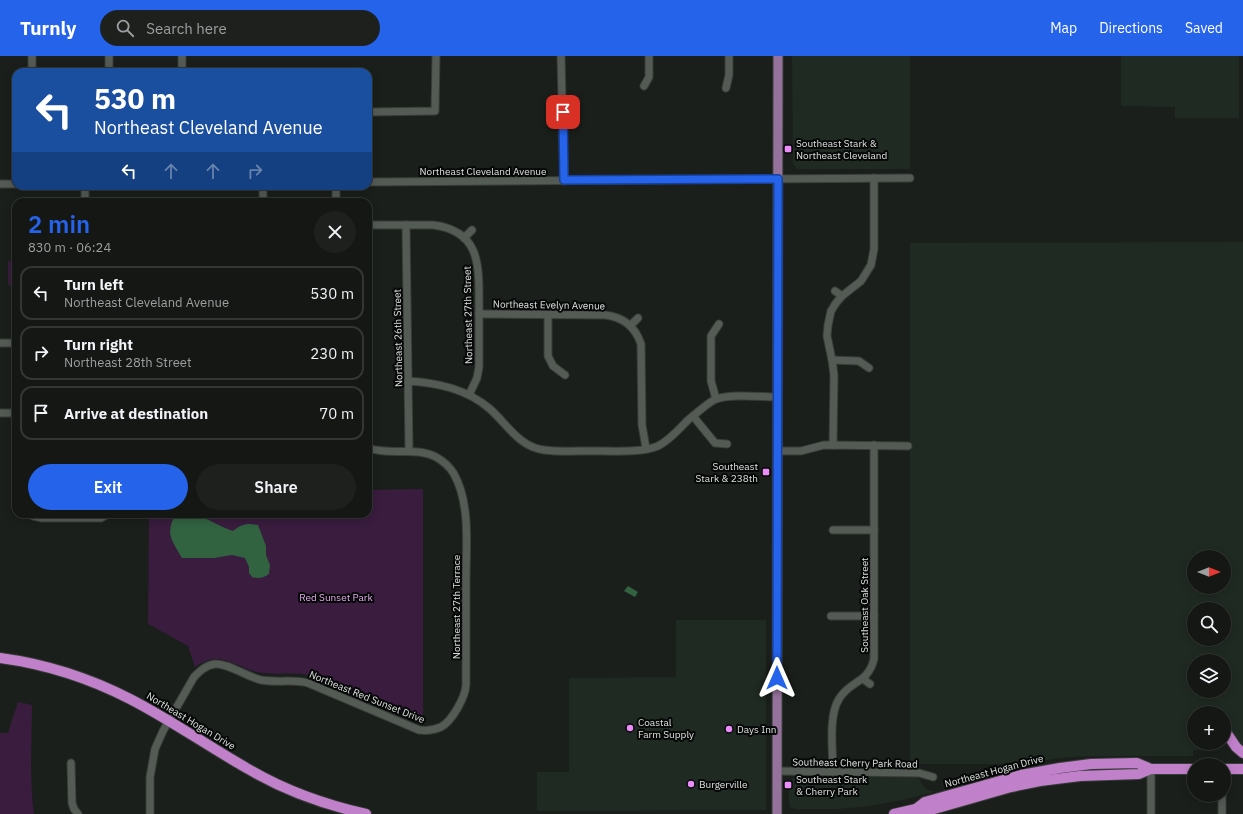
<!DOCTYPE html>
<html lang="en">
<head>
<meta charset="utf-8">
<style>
  :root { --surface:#141714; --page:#1d201d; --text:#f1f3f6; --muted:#9d9fa0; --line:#333634; --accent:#2563eb }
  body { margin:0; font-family:"IBM Plex Sans",sans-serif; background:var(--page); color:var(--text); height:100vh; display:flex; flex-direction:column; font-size:15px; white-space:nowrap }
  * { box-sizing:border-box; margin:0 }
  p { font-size:13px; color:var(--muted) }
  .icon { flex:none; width:22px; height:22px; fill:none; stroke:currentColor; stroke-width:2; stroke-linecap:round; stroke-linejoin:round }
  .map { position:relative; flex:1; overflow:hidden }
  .side { position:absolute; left:12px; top:142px; width:360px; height:320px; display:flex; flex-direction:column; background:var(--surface); border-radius:12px; box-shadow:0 2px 10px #0003,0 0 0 1px var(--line) }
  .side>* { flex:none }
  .hud { position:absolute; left:12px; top:12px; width:360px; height:122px; border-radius:12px; box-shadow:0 2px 10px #0003,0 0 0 1px var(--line); background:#1a4fa0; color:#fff; overflow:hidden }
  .needle { width:26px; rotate:90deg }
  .buttons { position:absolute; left:1187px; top:494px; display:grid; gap:8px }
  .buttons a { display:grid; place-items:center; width:44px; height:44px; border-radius:50%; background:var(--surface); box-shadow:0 2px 10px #0003,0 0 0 1px var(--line); font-size:20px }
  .pin { position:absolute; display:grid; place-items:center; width:34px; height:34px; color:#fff; margin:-17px; border-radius:8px; box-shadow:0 2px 6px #0006 }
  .me { position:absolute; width:44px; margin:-22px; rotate:0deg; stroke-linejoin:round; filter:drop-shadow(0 0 3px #0008) }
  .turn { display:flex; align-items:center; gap:14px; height:84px; padding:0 16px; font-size:18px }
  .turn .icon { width:52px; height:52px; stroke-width:2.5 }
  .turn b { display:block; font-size:28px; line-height:34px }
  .lanes { display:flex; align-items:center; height:38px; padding:0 16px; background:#0003; justify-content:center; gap:20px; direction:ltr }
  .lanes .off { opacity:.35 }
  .round { display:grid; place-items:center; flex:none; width:42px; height:42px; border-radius:21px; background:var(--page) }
  .headline { display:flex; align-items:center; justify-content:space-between; height:68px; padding:0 16px }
  h1 { font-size:24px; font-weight:600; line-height:30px; color:var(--accent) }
  .button { display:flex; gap:8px; margin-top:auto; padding:8px 16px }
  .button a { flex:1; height:46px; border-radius:24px; background:var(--accent); color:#fff; font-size:16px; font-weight:600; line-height:46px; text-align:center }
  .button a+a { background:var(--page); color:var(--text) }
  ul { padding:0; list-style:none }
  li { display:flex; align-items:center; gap:12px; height:54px; margin:0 8px 6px; padding:0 8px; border:2px solid var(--line); border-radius:12px }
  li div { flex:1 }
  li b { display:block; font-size:15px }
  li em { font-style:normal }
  header { display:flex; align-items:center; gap:24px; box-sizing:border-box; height:56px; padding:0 20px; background:var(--accent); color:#fff }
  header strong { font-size:19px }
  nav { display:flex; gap:22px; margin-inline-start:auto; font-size:14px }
  .search { width:280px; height:36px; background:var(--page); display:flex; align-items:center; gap:10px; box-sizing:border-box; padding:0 14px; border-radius:22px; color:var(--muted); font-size:15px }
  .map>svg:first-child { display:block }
  .built { fill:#1f2a22; fill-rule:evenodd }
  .green { fill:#391c3e }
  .water { fill:#316340 }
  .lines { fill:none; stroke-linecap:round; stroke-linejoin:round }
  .minor-casing { stroke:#393d3a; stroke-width:9 }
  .major-casing { stroke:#393d3a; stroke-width:11 }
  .highway-casing { stroke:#393d3a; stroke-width:12 }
  .minor { stroke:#545b55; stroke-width:7 }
  .major { stroke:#95729b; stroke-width:9 }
  .highway { stroke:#c081ca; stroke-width:10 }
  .route-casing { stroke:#184099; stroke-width:10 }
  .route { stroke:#2563eb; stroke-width:7 }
  .poi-dot { fill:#ec8cfb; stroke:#060807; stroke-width:1.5 }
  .labels { text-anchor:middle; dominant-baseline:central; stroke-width:4; stroke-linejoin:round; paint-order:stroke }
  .poi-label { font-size:10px; fill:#dce0dd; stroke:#060807; text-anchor:start }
  .street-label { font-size:10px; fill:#dce0dd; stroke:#060807 }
  .park-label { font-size:10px; fill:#e4abed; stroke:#060807 }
</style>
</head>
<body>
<header>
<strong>Turnly</strong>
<div class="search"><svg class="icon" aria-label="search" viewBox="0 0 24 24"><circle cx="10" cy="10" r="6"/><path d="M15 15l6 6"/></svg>Search here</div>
<nav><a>Map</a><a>Directions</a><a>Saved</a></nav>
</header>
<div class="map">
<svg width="1243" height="758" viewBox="0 0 1243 758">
  <rect width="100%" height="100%" fill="#1a1f1b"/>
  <g class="built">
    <path d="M792,0h118v113h-112l-5,-5z"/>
    <path d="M1121,0h118v62h-64v-11l-54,-1z"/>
    <path d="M1243,186v502h-28l-2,6h-20v6h-103l-31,2 -35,6h-114v-521zM1194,501h30v30h-30zM1194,553h30v30h-30zM1194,605h30v30h-30zM1194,657h30v30h-30z"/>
    <path d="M676,564h90v190l-229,1v-39h32v-94l107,-1z"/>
    <path d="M794,721h123l2,1 4,8 3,3 5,2h7l-35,9 -34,6 -31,3h-43l-5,-2 -1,-5v-19z"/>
  </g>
  <g class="green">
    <rect x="8" y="205" width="8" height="24"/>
    <path d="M423,433v234l-9,-2 -107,-46c-15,-3 -29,0 -44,-2 -26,-3 -41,-26 -68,-6l-7,-21 -40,-22 1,-110h219v-24z"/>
    <path d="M18,646l14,3c0,36 -3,73 2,109h-34v-81h8z"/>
  </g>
  <g class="water">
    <path d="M179,458c5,0 11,-1 16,1 13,3 25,12 38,16 9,-7 14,-8 25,-6l8,21v9l4,10 -1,9c-6,4 -10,5 -17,3l-3,-4v-6l-4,-9 -13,-3 -18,3h-32c-10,-18 -17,-23 -7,-43z"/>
    <path d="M628,530l10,6 -3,5 -11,-6z"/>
  </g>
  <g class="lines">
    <defs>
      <g id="minor">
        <path d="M109,0v16"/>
        <path d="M182,0v16"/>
        <path d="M561,0l3,125"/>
        <path d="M32,16v-16"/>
        <path d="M644,30l5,-9v-21"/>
        <path d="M726,32l3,-13v-19"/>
        <path d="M368,56l67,-1 1,-55"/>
        <path d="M368,126l542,-4"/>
        <path d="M0,128h16"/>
        <path d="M85,130v16"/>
        <path d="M263,130v16"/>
        <path d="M336,130v16"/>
        <path d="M368,169h65c48,6 46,41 46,80 0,20 0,41 0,62l-2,11 -8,17"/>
        <path d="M406,169l3,226"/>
        <path d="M464,182l8,-8"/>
        <path d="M835,235l7,5"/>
        <path d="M479,258l126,1c18,2 30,11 36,29l1,81 4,23"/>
        <path d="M548,259v41l5,10 12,9"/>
        <path d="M631,269l7,-7"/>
        <path d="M0,287h16"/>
        <path d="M832,304l27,1 10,7"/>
        <path d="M408,325c30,2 59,8 82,28 17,15 29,38 54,41 15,2 32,1 48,1 18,0 51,2 66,-5 12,-6 21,-17 30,-26 9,-7 17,-15 26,-20 13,-7 48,-3 63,-3"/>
        <path d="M716,343l-5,-18v-45l8,-12"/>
        <path d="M0,357h16"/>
        <path d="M693,360l22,27 12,1"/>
        <path d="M833,389l1,-70 -2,-15 -5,-24 1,-11 3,-14 5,-8 6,-7 19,-15 10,-16 3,-16v-71"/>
        <path d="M777,395h24l23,-6 84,1"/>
        <path d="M32,458l1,2 9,2h59l7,-4"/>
        <path d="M833,474h41"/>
        <path d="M831,560h43"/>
        <path d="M863,623l7,5"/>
        <path d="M71,707l1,40 2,6 4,5"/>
        <path d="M777,715l142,2 14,4"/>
        <path d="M833,716c0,-20 -5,-56 6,-73 11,-19 29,-15 35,-40v-214"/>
        <path d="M1222,739v19"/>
        <path d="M150,758v-37l5,-28 8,-18 31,-54c6,-6 12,-12 21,-13 13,-1 32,13 46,16 16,3 31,-1 47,3l111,47c7,1 15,0 22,-3 11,-6 24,-29 25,-42 0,-34 0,-69 0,-103 0,-35 5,-77 -12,-108 -4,-7 -11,-13 -18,-17 -21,-11 -46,-1 -68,-9"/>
        <path d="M1151,758v-45"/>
      </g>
      <path id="major" d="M777,758l1,-758"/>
      <g id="highway">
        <path d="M0,602c45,6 89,20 130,41 41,21 79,48 120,71 36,21 76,35 116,44"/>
        <path d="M1224,673l12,18 7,6"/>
        <path d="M1224,713h19"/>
        <path d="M916,753l9,-7 96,-27 39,-7 31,-4 46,-1 14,6h43"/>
        <path d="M894,758l22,-5 11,2 84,-24 29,-6 40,-5 59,-2 12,-5"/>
      </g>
    </defs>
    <use href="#minor" class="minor-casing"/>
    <use href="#major" class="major-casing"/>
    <use href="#highway" class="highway-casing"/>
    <use href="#minor" class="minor"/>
    <use href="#major" class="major"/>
    <use href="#highway" class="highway"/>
  </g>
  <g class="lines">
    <defs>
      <path id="route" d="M563,56l1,68 214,-1 -1,499"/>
    </defs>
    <use href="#route" class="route-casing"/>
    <use href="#route" class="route"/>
  </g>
  <g class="poi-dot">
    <rect x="784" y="89" width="8" height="8" rx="2"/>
    <rect x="762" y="412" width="8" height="8" rx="2"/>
    <circle cx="630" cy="672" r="4"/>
    <circle cx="729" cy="673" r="4"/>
    <circle cx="691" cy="728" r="4"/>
    <rect x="784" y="725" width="8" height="8" rx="2"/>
  </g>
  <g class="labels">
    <g class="poi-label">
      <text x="796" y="87">Southeast Stark &amp;<tspan x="796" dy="12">Northeast Cleveland</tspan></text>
      <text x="758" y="410" text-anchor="end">Southeast<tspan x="758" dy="12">Stark &amp; 238th</tspan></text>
      <text x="638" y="666">Coastal<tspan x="638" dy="12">Farm Supply</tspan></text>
      <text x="737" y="673">Days Inn</text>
      <text x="796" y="723">Southeast Stark<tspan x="796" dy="12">&amp; Cherry Park</tspan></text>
      <text x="699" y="728">Burgerville</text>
    </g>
    <g class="street-label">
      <text x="483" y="115">Northeast Cleveland Avenue</text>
      <text transform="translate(549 249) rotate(1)">Northeast Evelyn Avenue</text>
      <text transform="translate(468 259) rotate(-91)">Northeast 27th Street</text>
      <text transform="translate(398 282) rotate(-91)">Northeast 26th Street</text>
      <text transform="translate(864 549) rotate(-90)">Southeast Oak Street</text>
      <text transform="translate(456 551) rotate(-90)">Northeast 27th Terrace</text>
      <text transform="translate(367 641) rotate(22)">Northeast Red Sunset Drive</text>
      <text transform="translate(191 665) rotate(31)">Northeast Hogan Drive</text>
      <text transform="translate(855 707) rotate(1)">Southeast Cherry Park Road</text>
      <text transform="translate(994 715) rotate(-15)">Northeast Hogan Drive</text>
    </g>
    <g class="park-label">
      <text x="336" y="541">Red Sunset Park</text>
    </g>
  </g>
</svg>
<div class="buttons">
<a><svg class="needle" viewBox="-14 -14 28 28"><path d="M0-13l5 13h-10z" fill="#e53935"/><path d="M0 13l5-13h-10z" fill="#9d9fa0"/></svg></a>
<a><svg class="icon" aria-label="search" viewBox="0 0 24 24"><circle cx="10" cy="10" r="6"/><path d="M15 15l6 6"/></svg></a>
<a><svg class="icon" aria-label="layers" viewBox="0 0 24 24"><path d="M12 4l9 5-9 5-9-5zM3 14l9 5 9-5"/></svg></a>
<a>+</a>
<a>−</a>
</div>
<div class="pin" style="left:563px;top:56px;background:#d93025"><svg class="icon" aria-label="arrive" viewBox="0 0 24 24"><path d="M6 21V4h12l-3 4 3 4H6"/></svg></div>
<svg class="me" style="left:777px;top:622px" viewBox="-20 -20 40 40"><path d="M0-17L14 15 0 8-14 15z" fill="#2563eb" stroke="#fff" stroke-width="4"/></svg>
<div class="hud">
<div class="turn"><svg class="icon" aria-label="left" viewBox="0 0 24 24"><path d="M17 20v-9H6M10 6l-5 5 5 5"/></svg><div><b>530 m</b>Northeast Cleveland Avenue</div></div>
<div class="lanes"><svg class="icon" aria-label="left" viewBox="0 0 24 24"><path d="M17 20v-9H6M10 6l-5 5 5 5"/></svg><svg class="icon off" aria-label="ahead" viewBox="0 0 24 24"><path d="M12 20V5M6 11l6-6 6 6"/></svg><svg class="icon off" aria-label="ahead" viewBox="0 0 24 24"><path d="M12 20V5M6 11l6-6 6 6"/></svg><svg class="icon off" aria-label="right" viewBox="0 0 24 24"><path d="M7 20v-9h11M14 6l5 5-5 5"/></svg></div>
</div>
<section class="side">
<div class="headline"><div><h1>2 min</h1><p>830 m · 06:24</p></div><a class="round"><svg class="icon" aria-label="close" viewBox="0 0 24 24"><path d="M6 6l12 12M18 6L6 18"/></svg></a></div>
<ul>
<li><svg class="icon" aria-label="left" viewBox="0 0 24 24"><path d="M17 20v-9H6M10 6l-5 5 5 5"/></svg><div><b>Turn left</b><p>Northeast Cleveland Avenue</p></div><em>530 m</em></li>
<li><svg class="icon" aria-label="right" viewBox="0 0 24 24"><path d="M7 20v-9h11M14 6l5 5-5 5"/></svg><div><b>Turn right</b><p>Northeast 28th Street</p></div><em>230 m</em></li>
<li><svg class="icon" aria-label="arrive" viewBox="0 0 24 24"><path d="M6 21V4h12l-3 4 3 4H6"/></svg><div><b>Arrive at destination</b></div><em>70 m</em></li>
</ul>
<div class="button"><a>Exit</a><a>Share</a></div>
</section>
</div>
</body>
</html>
